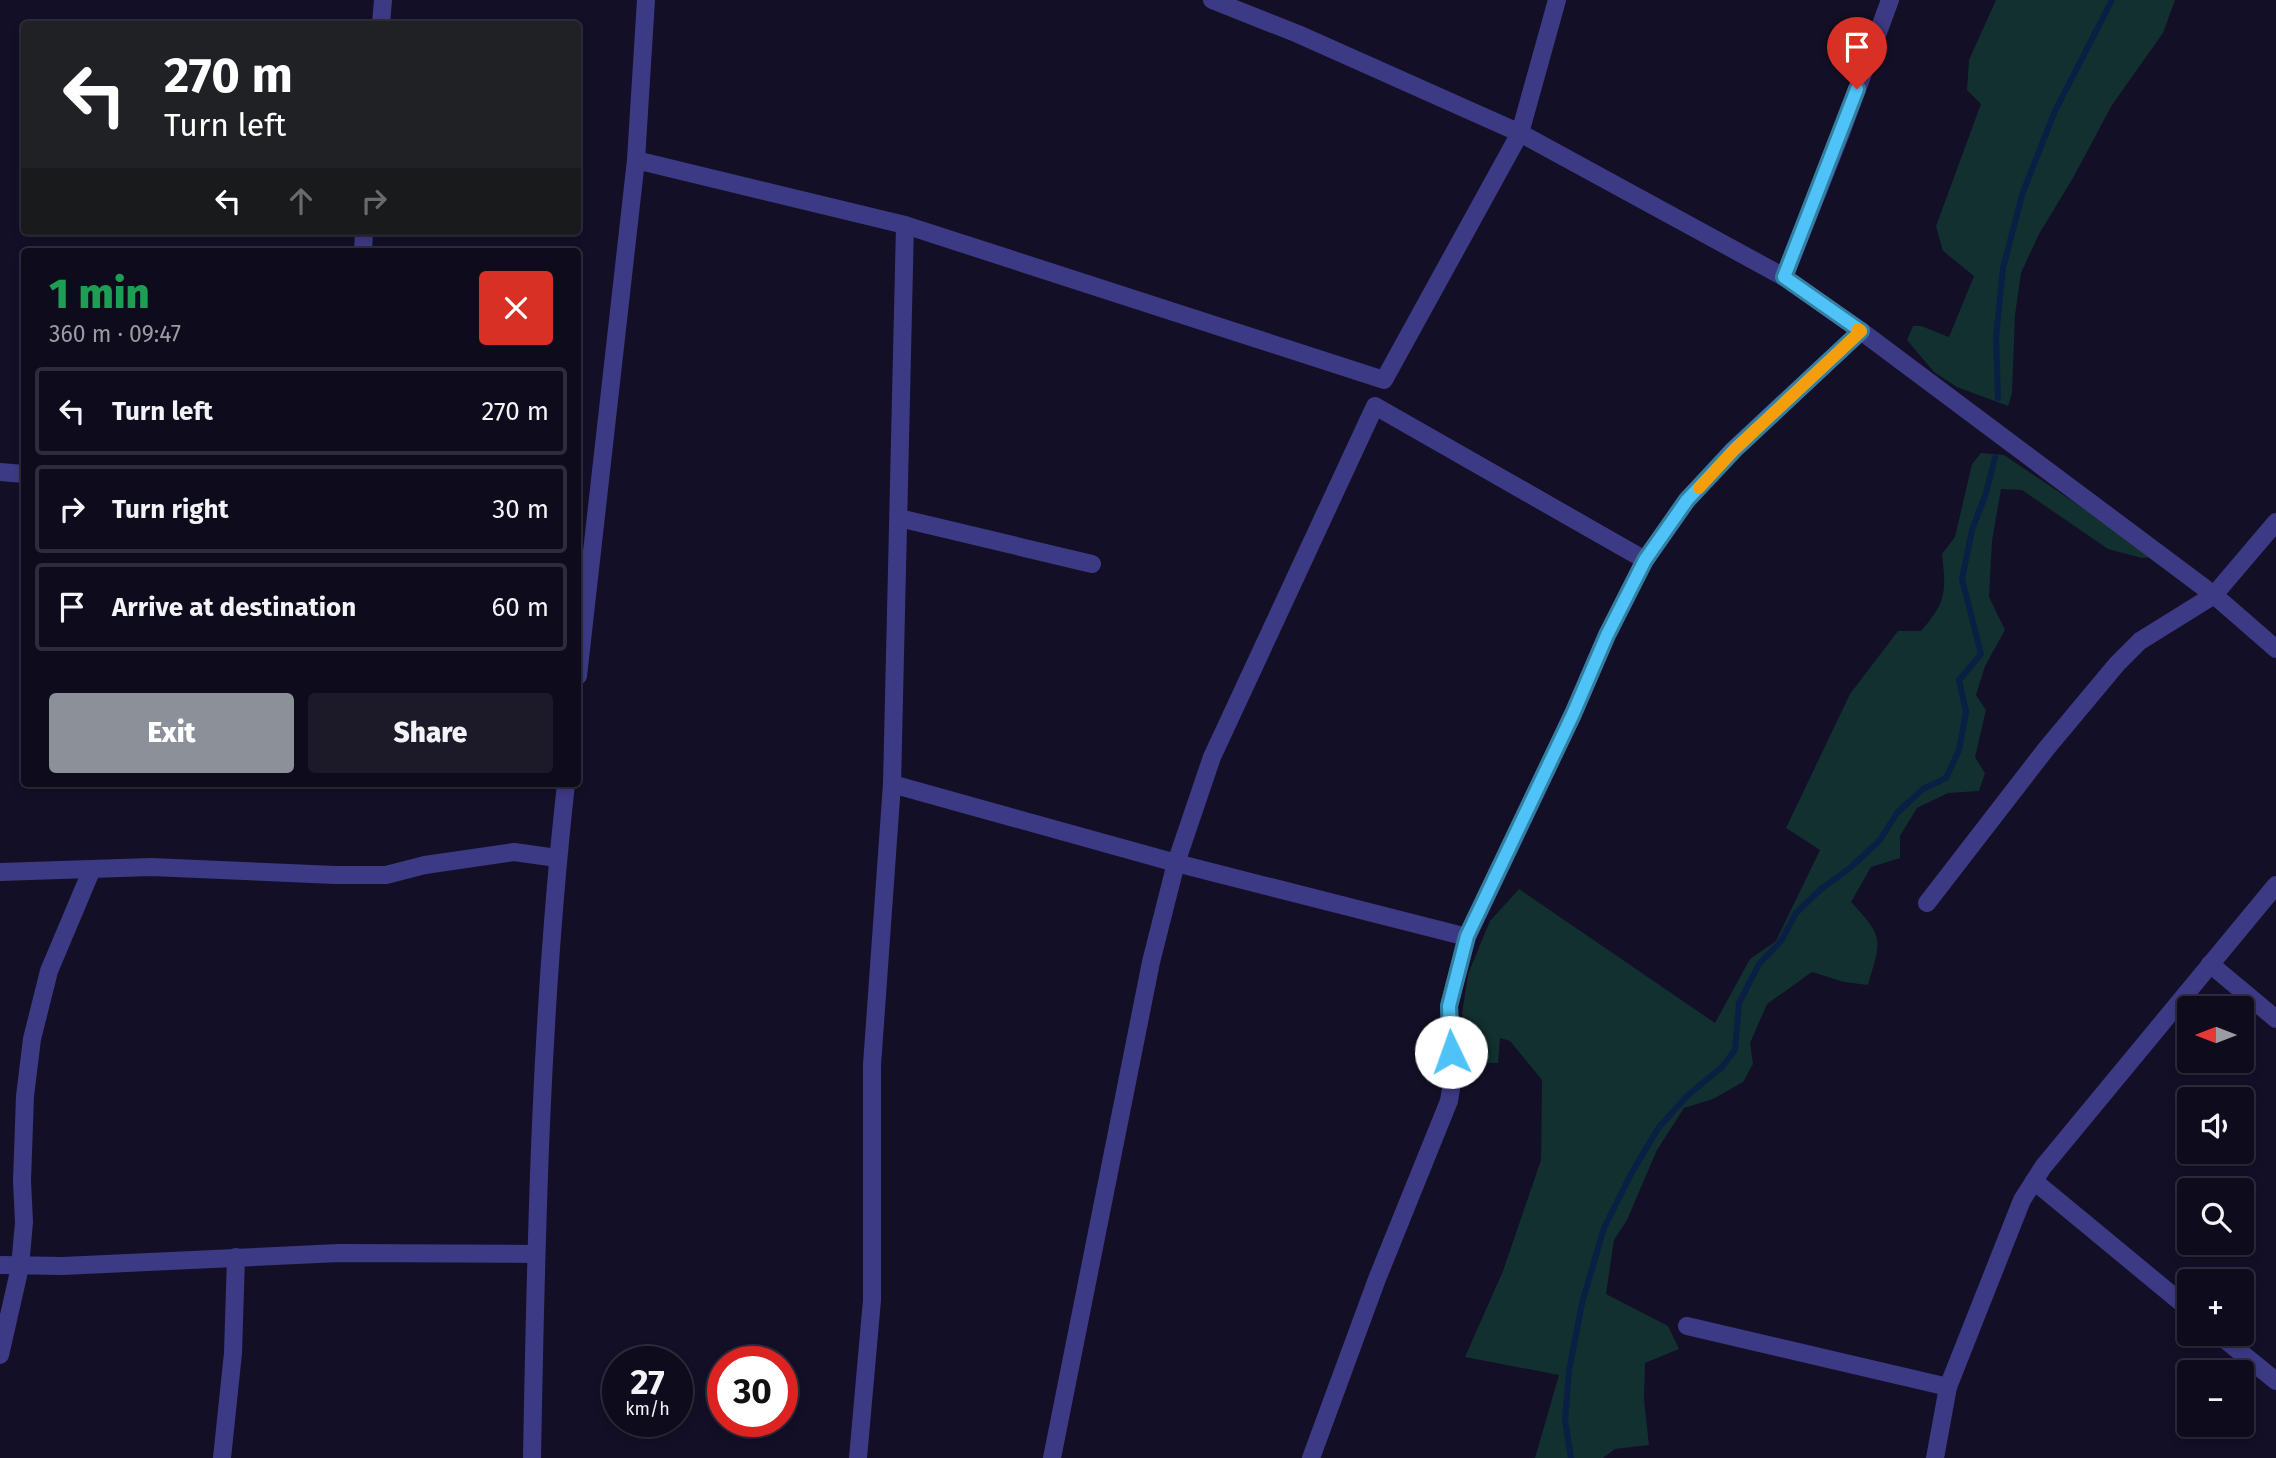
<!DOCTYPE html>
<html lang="en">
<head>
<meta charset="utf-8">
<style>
  :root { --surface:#0e0b1c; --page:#1c1929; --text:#f1f3f6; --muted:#9b9ba3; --line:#2e2b3b; --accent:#8c9099 }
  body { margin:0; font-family:"Fira Sans",sans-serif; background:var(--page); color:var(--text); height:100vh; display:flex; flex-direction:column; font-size:26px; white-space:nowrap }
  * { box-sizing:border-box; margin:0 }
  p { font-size:23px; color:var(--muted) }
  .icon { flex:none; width:38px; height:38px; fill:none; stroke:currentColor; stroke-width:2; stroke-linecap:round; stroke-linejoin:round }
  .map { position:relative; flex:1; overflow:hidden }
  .drawer { position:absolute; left:21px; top:248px; width:560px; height:539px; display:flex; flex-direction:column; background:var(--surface); border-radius:7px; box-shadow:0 4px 10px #0003,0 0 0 2px var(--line) }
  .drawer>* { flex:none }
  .top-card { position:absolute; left:21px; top:21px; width:560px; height:214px; border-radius:7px; box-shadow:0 4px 10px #0003,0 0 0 2px var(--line); background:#202124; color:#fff; overflow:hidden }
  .needle { width:46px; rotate:270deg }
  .fabs { position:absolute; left:2177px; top:996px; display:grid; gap:14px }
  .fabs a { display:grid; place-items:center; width:77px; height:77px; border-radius:7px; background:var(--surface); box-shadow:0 4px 10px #0003,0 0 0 2px var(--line); font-size:35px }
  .speed { position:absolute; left:602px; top:1346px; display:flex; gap:14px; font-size:35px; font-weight:700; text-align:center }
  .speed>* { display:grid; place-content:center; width:91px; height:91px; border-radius:50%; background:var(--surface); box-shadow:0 4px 10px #0003,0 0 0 2px var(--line); line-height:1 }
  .speed small { font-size:18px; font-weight:400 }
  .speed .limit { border:10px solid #d22; background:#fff; color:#111 }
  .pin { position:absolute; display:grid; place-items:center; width:60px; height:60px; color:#fff; margin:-72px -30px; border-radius:50% 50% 50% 0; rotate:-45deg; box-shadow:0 0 7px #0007 }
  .pin .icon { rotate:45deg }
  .me { position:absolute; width:77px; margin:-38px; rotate:357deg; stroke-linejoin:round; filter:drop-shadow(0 0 5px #0008) }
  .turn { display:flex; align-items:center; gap:24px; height:147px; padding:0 28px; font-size:32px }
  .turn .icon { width:91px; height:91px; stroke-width:2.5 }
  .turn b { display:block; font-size:49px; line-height:60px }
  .lanes { display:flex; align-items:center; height:66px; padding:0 28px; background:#0003; justify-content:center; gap:35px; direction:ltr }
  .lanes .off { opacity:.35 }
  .round { display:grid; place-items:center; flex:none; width:74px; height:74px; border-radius:7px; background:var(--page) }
  .summary { display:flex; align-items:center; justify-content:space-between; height:119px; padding:0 28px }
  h1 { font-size:42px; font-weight:800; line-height:52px; color:#1e9e55 }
  .primary-button { display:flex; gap:14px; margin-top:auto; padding:14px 28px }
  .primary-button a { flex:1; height:80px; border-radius:7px; background:var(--accent); color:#fff; font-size:28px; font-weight:800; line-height:80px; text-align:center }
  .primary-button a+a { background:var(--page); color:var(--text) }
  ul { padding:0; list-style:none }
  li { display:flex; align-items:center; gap:21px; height:88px; margin:0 14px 10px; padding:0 14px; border:4px solid var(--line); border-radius:7px }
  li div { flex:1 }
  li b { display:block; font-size:26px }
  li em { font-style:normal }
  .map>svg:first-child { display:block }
  .grass { fill:#12302f }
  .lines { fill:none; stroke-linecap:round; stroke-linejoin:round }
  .stream { stroke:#0a1f44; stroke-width:6 }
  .minor { stroke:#3d3a85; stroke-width:18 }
  .tertiary { stroke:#3d3a85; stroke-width:18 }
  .route-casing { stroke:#337fa1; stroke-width:18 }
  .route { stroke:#4fc3f7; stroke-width:12 }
  .slow { stroke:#f59e0b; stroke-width:12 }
</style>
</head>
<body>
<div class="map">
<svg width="2276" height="1458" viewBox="0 0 2276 1458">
  <rect width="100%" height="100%" fill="#130f26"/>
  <g class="grass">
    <path d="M1996,0h179l-12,33 -51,72 -39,73 -34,56 -18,39 -6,42 -3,78 -4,13 -51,-19 -23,-15 -27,-32 6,-14h8l28,11 25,-61 -31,-25 -7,-25 45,-122 -14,-14 2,-30z"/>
    <path d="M1981,453l23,2 152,102 -14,1 -34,-9 -86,-59 -21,-1 -9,52 -3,56 16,33 -20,36 -9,29 10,15 -11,47 10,16 -6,18 -31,2 -31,15 -17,28v22l-29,9 -20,35c34,36 30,38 17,83l-24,-3 -32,-10 -45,32 -17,39 3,21 -10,18 -30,17 -29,9 -27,42 -30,70 -13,20 -8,54 62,32 11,23 -34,14 -1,37 5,45 -34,4 -12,9h-68l24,-83 -94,-18 38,-86 38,-111 1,-80 -32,-39 -10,-3 -2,25h-17l-19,-49 6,-40 22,-53 29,-32 196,134 35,-64 26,-18 44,-91 -34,-22 64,-134 48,-63h23c26,-29 25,-40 21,-77l13,-17 17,-73z"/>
  </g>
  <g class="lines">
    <g class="stream">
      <path d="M1998,398l-2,-61 7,-69 20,-76 32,-81 57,-111"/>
      <path d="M1571,1458l-6,-38 4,-49 13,-68 22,-75 28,-56 27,-45 29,-32 34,-28 13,-17 4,-47 20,-39 22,-23 15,-28 25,-24 29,-21 30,-28 17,-27 26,-24 23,-11 13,-28 7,-38 -7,-32 22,-26 -19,-75 10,-49 13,-34 10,-38"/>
    </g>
    <g class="minor">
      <path d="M381,24l2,-24"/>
      <path d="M636,160l269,65 479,155 136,-247 37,-133"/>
      <path d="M905,225l-13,559 284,79 36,-106 163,-351 270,154"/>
      <path d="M363,252l1,-21"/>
      <path d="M1784,277l57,-144 49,-133"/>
      <path d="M0,472l24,2"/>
      <path d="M899,518l193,46"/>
      <path d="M0,872l151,-5 184,8h51l39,-10 89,-13 43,6"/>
      <path d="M1927,903l119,-154 71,-85 23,-23 74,-46 62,-73"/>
      <path d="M2210,964l66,55"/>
      <path d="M2034,1181l155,128"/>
      <path d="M0,1265l63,1 276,-13 196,1"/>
      <path d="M1687,1326l261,61"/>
      <path d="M2218,1334l58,47"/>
      <path d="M0,1355l20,-88 4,-45 -2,-41 3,-85 7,-57 17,-68 43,-102"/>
      <path d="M222,1458l11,-105 3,-96"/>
      <path d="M858,1458l14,-158v-235l20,-281"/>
      <path d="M1052,1458l99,-496 25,-99 291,74"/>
      <path d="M1311,1458l66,-179 72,-178 4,-25 -4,-70 18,-69 106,-223 34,-79 38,-75 42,-60 46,-50 128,-119"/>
      <path d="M1935,1458l13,-71 74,-187 21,-33 233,-282"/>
    </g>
    <g class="tertiary">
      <path d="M1212,0l86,34 222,99 264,144 77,54 353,264 62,54"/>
      <path d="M578,676l58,-516 10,-160"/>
      <path d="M532,1458c4,-225 9,-450 34,-674"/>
    </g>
  </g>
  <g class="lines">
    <defs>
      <path id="route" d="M1451,1052l-2,-46 18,-70 106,-222 34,-79 38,-75 42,-60 47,-50 127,-119 -77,-54 73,-188"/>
    </defs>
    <use href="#route" class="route-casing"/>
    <use href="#route" class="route"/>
    <path class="slow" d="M1699,488l35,-38 127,-119 -3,-2"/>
  </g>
</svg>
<div class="fabs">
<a><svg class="needle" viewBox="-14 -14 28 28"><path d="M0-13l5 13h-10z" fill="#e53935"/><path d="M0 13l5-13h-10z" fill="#9b9ba3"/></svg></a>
<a><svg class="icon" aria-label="sound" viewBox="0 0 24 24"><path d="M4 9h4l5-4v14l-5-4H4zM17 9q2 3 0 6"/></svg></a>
<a><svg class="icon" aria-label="search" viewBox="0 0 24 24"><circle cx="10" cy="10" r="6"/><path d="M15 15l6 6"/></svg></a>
<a>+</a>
<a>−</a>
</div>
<div class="speed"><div>27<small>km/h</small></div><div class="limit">30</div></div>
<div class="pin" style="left:1857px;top:89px;background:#d93025"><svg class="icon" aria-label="arrive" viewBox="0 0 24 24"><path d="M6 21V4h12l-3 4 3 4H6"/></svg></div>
<svg class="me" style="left:1451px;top:1052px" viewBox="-20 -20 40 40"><circle r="19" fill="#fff"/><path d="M0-13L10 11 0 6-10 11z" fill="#4fc3f7"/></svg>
<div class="top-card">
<div class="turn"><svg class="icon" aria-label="left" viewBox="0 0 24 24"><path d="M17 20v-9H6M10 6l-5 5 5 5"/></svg><div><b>270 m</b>Turn left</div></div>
<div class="lanes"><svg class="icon" aria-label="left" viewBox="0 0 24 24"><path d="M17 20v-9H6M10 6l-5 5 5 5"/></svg><svg class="icon off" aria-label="ahead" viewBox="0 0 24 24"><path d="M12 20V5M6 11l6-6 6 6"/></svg><svg class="icon off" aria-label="right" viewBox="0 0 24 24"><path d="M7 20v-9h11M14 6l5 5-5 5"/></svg></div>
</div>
<section class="drawer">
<div class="summary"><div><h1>1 min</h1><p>360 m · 09:47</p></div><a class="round" style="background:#d93025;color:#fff"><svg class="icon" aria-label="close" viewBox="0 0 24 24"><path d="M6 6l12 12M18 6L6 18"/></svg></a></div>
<ul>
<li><svg class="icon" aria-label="left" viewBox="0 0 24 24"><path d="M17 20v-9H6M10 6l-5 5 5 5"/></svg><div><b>Turn left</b></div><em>270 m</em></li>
<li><svg class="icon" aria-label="right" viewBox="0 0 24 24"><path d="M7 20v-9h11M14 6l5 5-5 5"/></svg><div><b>Turn right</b></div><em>30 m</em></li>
<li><svg class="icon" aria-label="arrive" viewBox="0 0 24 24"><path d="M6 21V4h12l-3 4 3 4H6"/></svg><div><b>Arrive at destination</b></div><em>60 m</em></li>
</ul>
<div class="primary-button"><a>Exit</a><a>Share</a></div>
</section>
</div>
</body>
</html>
